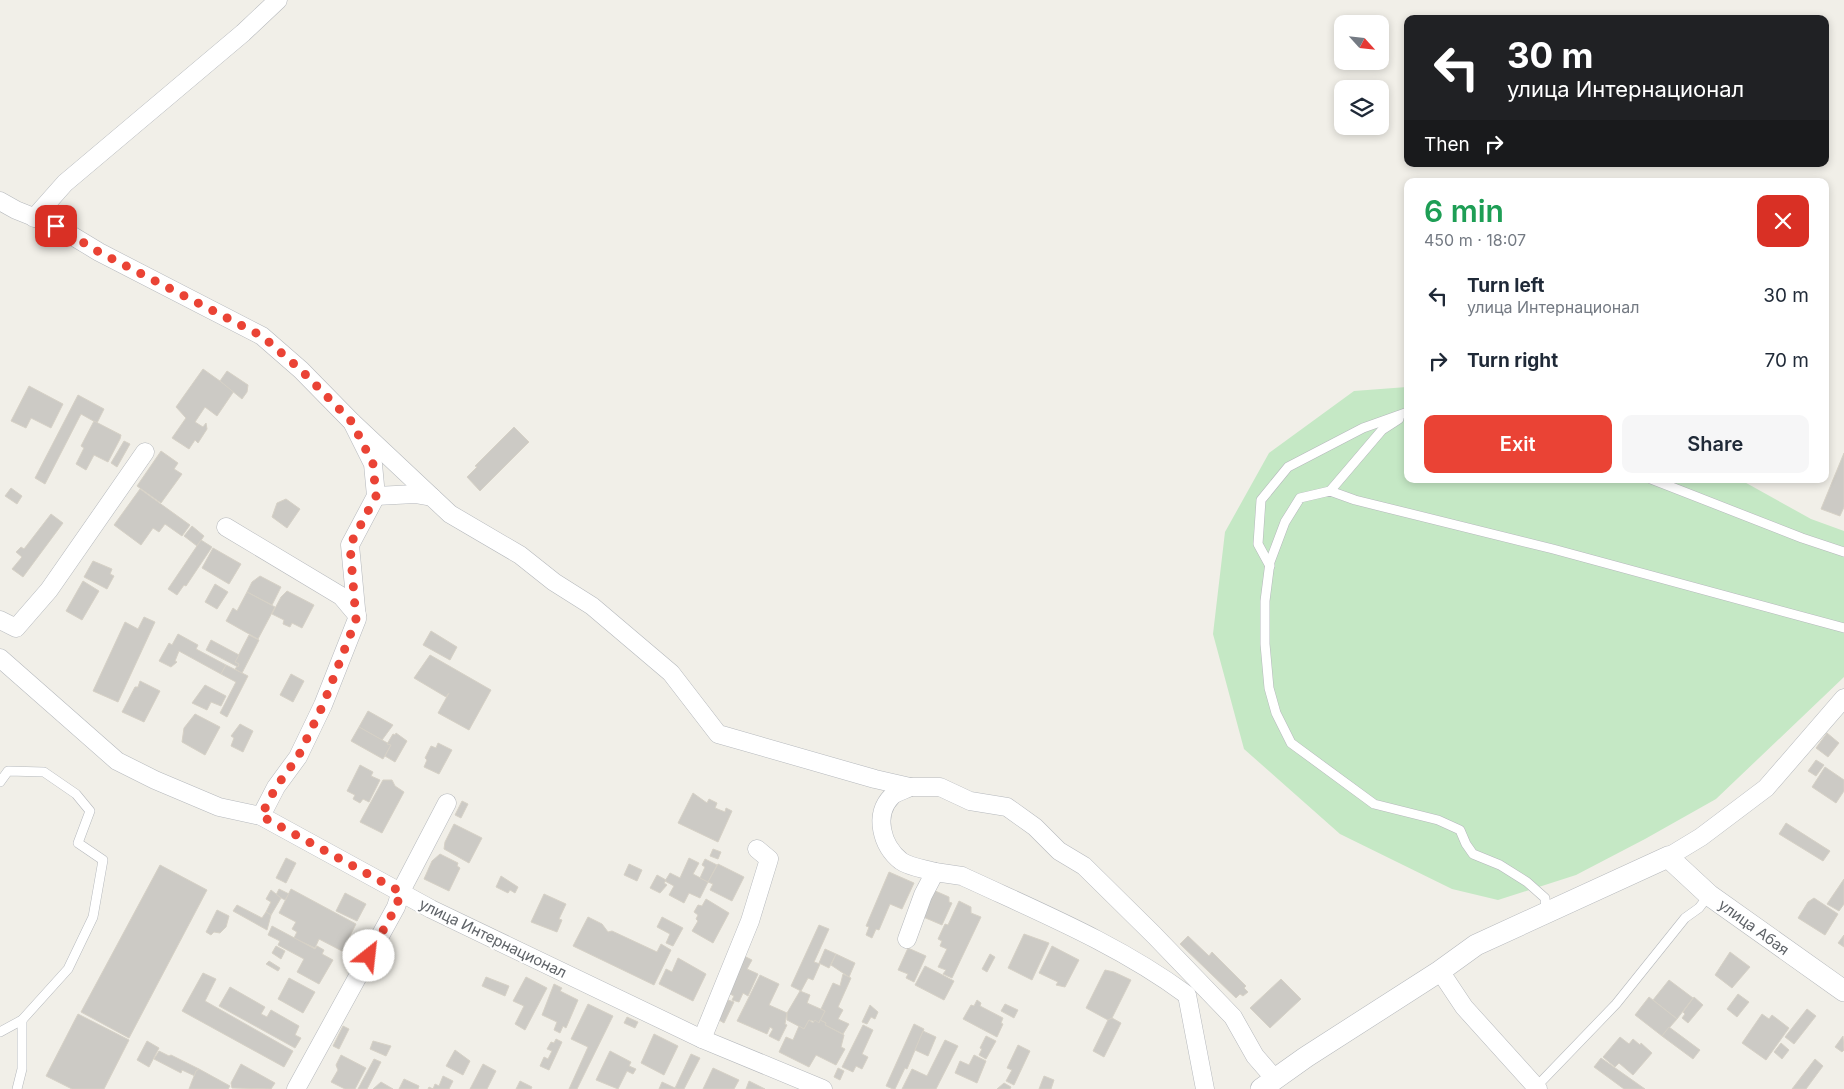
<!DOCTYPE html>
<html lang="en">
<head>
<meta charset="utf-8">
<style>
  :root { --surface:#fff; --page:#f6f6f7; --text:#1f2937; --muted:#747a83; --accent:#ea4335 }
  body { margin:0; font-family:Inter,sans-serif; background:var(--page); color:var(--text); height:100vh; display:flex; flex-direction:column; font-size:19px; white-space:nowrap }
  * { box-sizing:border-box; margin:0 }
  p { font-size:16px; color:var(--muted) }
  .icon { flex:none; width:28px; height:28px; fill:none; stroke:currentColor; stroke-width:2; stroke-linecap:round; stroke-linejoin:round }
  .map { position:relative; flex:1; overflow:hidden }
  .details { position:absolute; left:1404px; top:178px; width:425px; height:305px; display:flex; flex-direction:column; background:var(--surface); border-radius:10px; box-shadow:0 2px 8px #0003 }
  .details>* { flex:none }
  .top-card { position:absolute; left:1404px; top:15px; width:425px; height:152px; border-radius:10px; box-shadow:0 2px 8px #0003; background:#202124; color:#fff; overflow:hidden }
  .needle { width:32px; rotate:117deg }
  .buttons { position:absolute; left:1334px; top:15px; display:grid; gap:10px }
  .buttons a { display:grid; place-items:center; width:55px; height:55px; border-radius:10px; background:var(--surface); box-shadow:0 2px 8px #0003; font-size:25px }
  .pin { position:absolute; display:grid; place-items:center; width:42px; height:42px; color:#fff; margin:-21px; border-radius:10px; box-shadow:0 2px 8px #0006 }
  .me { position:absolute; width:55px; margin:-28px; rotate:29deg; stroke-linejoin:round; filter:drop-shadow(0 0 4px #0008) }
  .turn { display:flex; align-items:center; gap:18px; height:105px; padding:0 20px; font-size:22px }
  .turn .icon { width:65px; height:65px; stroke-width:2.5 }
  .turn b { display:block; font-size:35px; line-height:42px }
  .then { display:flex; align-items:center; height:48px; padding:0 20px; background:#0003; gap:10px; font-size:19px }
  .round { display:grid; place-items:center; flex:none; width:52px; height:52px; border-radius:10px; background:var(--page) }
  .summary { display:flex; align-items:center; justify-content:space-between; height:85px; padding:0 20px }
  h1 { font-size:30px; font-weight:600; line-height:38px; color:#1e9e55 }
  .cta { display:flex; gap:10px; margin-top:auto; padding:10px 20px }
  .cta a { flex:1; height:58px; border-radius:10px; background:var(--accent); color:#fff; font-size:20px; font-weight:600; line-height:58px; text-align:center }
  .cta a+a { background:var(--page); color:var(--text) }
  ul { padding:0; list-style:none }
  li { display:flex; align-items:center; gap:15px; height:65px; padding:0 20px }
  li div { flex:1 }
  li b { display:block; font-size:19px }
  li em { font-style:normal }
  .map>svg:first-child { display:block }
  .green { fill:#c5e8c5 }
  .building { fill:#cccac5; stroke:#d6d1c6 }
  .lines { fill:none; stroke-linecap:round; stroke-linejoin:round }
  .service-casing { stroke:#b5b8bc; stroke-width:10 }
  .minor-casing { stroke:#b5b8bc; stroke-width:19 }
  .tertiary-casing { stroke:#b5b8bc; stroke-width:22 }
  .service { stroke:#fff; stroke-width:9 }
  .minor { stroke:#fff; stroke-width:18 }
  .tertiary { stroke:#fff; stroke-width:21 }
  .route { stroke:#ea4335; stroke-width:9; stroke-dasharray:0 16.2 }
  .labels { text-anchor:middle; dominant-baseline:central; stroke-width:4; stroke-linejoin:round; paint-order:stroke }
  .street-label { font-size:15px; fill:#5f6368; stroke:#fff }
</style>
</head>
<body>
<div class="map">
<svg width="1844" height="1089" viewBox="0 0 1844 1089">
  <rect width="100%" height="100%" fill="#f1efe8"/>
  <path class="green" d="M1407,387l1,92h331l72,40 33,12v146l-128,122 -71,40 -69,36 -78,25 -46,-11 -112,-55 -96,-85 -31,-115 12,-102 44,-79 85,-62z"/>
  <g class="building">
    <path d="M203,369l31,22 -17,25 -12,-9 -10,15 8,5 3,-4 1,6 -9,14 -3,-3 -6,9 -17,-11 14,-20 -10,-11z"/>
    <path d="M227,371l21,14 -1,7 -5,7 -22,-18z"/>
    <path d="M29,386l34,18 -12,24 -20,-10 -5,10 -15,-7z"/>
    <path d="M78,395l26,14 -7,14 -16,-9 -36,70 -10,-6z"/>
    <path d="M94,421l27,14 -1,4 -12,23 -14,-7 -8,15 -10,-6 8,-16 -3,-2z"/>
    <path d="M514,427l15,15 -49,49 -13,-14 10,-10 -2,-1z"/>
    <path d="M124,441l6,3 -13,23 -6,-4z"/>
    <path d="M161,451l17,12 -4,6 8,5 -21,29 -24,-17z"/>
    <path d="M1844,453v54l-4,9 -19,-7z"/>
    <path d="M11,488l11,8 -5,8 -12,-8z"/>
    <path d="M140,489l50,36 -8,11 -17,-12 -6,8 -6,-4 -12,17 -27,-20z"/>
    <path d="M286,499l14,10 -13,19 -15,-11 5,-14z"/>
    <path d="M51,514l12,9 -40,54 -11,-8 10,-12 -6,-5 5,-5 3,2z"/>
    <path d="M192,526l12,10 -7,10 -13,-10z"/>
    <path d="M201,540l11,7 -26,39 -2,-1 -7,10 -9,-6z"/>
    <path d="M213,548l28,16 -12,20 -27,-16z"/>
    <path d="M93,561l19,8 -2,5 4,2 -7,13 -23,-12z"/>
    <path d="M260,576l21,11 -9,18 -25,-13 5,-10z"/>
    <path d="M83,581l16,10 -17,29 -16,-9z"/>
    <path d="M215,584l13,8 -11,17 -12,-7z"/>
    <path d="M287,591l27,14 -12,23 -10,-5 -2,4 -7,-3 1,-4 -12,-6 9,-17z"/>
    <path d="M247,592l28,15 -17,32 -32,-18 7,-13 4,3z"/>
    <path d="M144,617l11,5 -37,80 -25,-11 32,-69 13,7z"/>
    <path d="M431,631l26,16 -7,13 -27,-15z"/>
    <path d="M178,634l20,11 -2,4 30,16 -5,9 -42,-23 -4,10 2,1 -6,5 -12,-6 10,-18 3,2z"/>
    <path d="M249,635l10,5 -17,33 -7,-4 4,-5 -4,-2z"/>
    <path d="M211,640l28,15 -4,7 4,2 -1,3 -32,-17z"/>
    <path d="M430,655l61,35 -22,40 -31,-17 11,-20 -3,4 -32,-19z"/>
    <path d="M226,665l22,11 -21,41 -7,-4 16,-31 -15,-8z"/>
    <path d="M291,674l13,7 -11,21 -13,-7z"/>
    <path d="M140,681l20,10 -16,31 -22,-10 13,-25h3z"/>
    <path d="M205,685l21,11 -5,10 -10,-4 -4,8 -15,-7z"/>
    <path d="M368,711l25,14 -11,15 -23,-13z"/>
    <path d="M195,714l25,13 -15,28 -23,-13 2,-14z"/>
    <path d="M240,724l13,7 -10,21 -12,-6 3,-8 -3,-2z"/>
    <path d="M359,727l32,18 -8,14 -32,-18z"/>
    <path d="M396,733l11,8 -12,21 -10,-6 6,-11 -4,-1 6,-10 2,1z"/>
    <path d="M1827,733l12,10 -11,14 -12,-9z"/>
    <path d="M438,743l14,7 -13,24 -15,-7 3,-7 -2,-2 6,-12 5,2z"/>
    <path d="M1816,760l8,5 -8,11 -8,-5z"/>
    <path d="M360,765l13,7 -2,4 9,4 -11,22 -6,-3 -3,4 -7,-4 2,-4 -8,-4z"/>
    <path d="M1825,767l19,13v11l-8,12 -24,-16z"/>
    <path d="M383,780h9l3,6 9,6 -22,41 -22,-11z"/>
    <path d="M693,793l14,10 2,-4 8,4 -2,5 10,4 1,-4 6,3 -14,31 -40,-19z"/>
    <path d="M462,801l6,3 -7,14 -6,-3z"/>
    <path d="M1786,823l44,28 -7,10 -44,-27z"/>
    <path d="M454,824l28,14 -13,25 -25,-14 1,-7z"/>
    <path d="M713,849l8,3 -3,7 -8,-3z"/>
    <path d="M440,854l18,9 -1,3 3,2 -11,23 -25,-12 8,-18z"/>
    <path d="M286,858l10,5 -10,20 -10,-5z"/>
    <path d="M689,858l10,5 -6,11 15,8 -8,16 -11,-5 -5,10 -15,-8 5,-9 -9,-5 5,-8 10,5z"/>
    <path d="M705,859l12,6 -9,17 -8,-4 5,-11 -3,-2z"/>
    <path d="M629,864l13,6 -5,11 -13,-6z"/>
    <path d="M718,864l26,13 -12,24 -22,-11 3,-6 -5,-2z"/>
    <path d="M160,865l47,25 -78,148 -48,-26z"/>
    <path d="M889,872l25,11 -12,26 -12,-5 -11,26 -3,-1 -4,9 -6,-3 3,-8 -3,-1z"/>
    <path d="M657,875l9,5 -2,3 3,2 -7,8 -10,-5z"/>
    <path d="M501,876l17,11 -3,6 -5,-3 -2,3 -12,-6z"/>
    <path d="M1844,879v25l-5,7 -12,-7z"/>
    <path d="M279,889l10,5 -4,6 -9,-5z"/>
    <path d="M291,889l65,35 -14,27 -23,-12 -4,9 -21,-10 3,-6 -5,-3 4,-7 -17,-9z"/>
    <path d="M271,890l10,8 -10,17 -5,-3 5,-10 -5,-3z"/>
    <path d="M933,890l16,7v5l3,1 -10,22 -21,-9z"/>
    <path d="M345,893l21,11 -9,17 -21,-10z"/>
    <path d="M544,894l22,10 -7,15 3,1 -5,12 -26,-10z"/>
    <path d="M1814,898l24,16 -13,21 -27,-17 10,-16z"/>
    <path d="M706,899l23,14 -16,30 -21,-12 6,-10 -2,-2 2,-4 -4,-3 4,-7 4,1z"/>
    <path d="M959,901l12,6v6l10,4 -29,61 -9,-4 3,-4 -8,-3 9,-18 -7,-3 2,-5 -4,-2 7,-15 3,1z"/>
    <path d="M237,905l25,13 4,-6 5,3 -4,15 -34,-19z"/>
    <path d="M217,910l12,6 -3,11 -6,6 -6,-1 -3,3 -5,-3z"/>
    <path d="M588,917l14,7 6,8 4,-1 45,21 4,-8 10,6 -17,35 -81,-39z"/>
    <path d="M662,917l21,11 -10,18 -7,-3 4,-9 -13,-7z"/>
    <path d="M819,925l10,4 -15,33 6,2 -7,16 -5,-2 -7,13 -10,-5z"/>
    <path d="M272,926l43,23 2,-3 7,4 -2,4 11,6 -14,24 -22,-12 7,-13 -26,-14 2,-4 -12,-6z"/>
    <path d="M1024,934l25,9 -17,37 -24,-12z"/>
    <path d="M1844,935v12l-6,-4z"/>
    <path d="M1188,936l21,20 3,-4 34,34 -2,2 4,4 -5,4 -3,-2 -4,4 -56,-54z"/>
    <path d="M276,946l9,5 -4,8 -9,-6z"/>
    <path d="M1052,946l27,14 -14,27 -9,-2 2,-3 -19,-9z"/>
    <path d="M908,948l18,8 -12,26 -8,-4 2,-4 -10,-4z"/>
    <path d="M825,949l11,5 -7,14 -10,-5z"/>
    <path d="M1730,952l20,15 -18,21 -17,-13z"/>
    <path d="M836,954l19,9 -6,14 -18,-12z"/>
    <path d="M990,954l5,3 -8,15 -5,-3z"/>
    <path d="M744,956l8,4 -5,9 11,5 -10,22 -5,-3 -4,9 -7,-2 2,-4 -6,-3z"/>
    <path d="M678,958l28,16 -13,27 -34,-17 7,-15 6,3z"/>
    <path d="M269,961l11,7 -2,3 -12,-7z"/>
    <path d="M925,966l29,15 -10,19 -29,-15z"/>
    <path d="M1105,970l9,2 17,8 -19,38 -4,2 -22,-12z"/>
    <path d="M203,973l13,6 -11,22 88,50 -9,16 -102,-56z"/>
    <path d="M843,974l8,4 -13,29 5,3 -5,9 11,5 -6,10 -18,-9 1,-2 -6,-3 5,-9 -4,-2 12,-26 7,3z"/>
    <path d="M760,975l19,9 -10,21 18,8 -2,11 2,1 -8,16 -10,-5 4,-7 -3,-2 -3,7 -30,-13z"/>
    <path d="M486,977l23,9 -4,10 -23,-10z"/>
    <path d="M526,977l21,11 -22,42 -10,-6 9,-18 -11,-5z"/>
    <path d="M289,978l26,14 -12,21 -25,-14z"/>
    <path d="M1281,979l20,20 -31,29 -20,-20z"/>
    <path d="M1669,980l24,18 -16,21 -24,-19z"/>
    <path d="M554,984l8,4 -2,3 18,9 -12,28 -3,-2 -3,7 -6,-3 3,-8 -15,-7z"/>
    <path d="M230,987l35,20 -4,7 6,3 4,-7 28,16 -4,9 6,3 -6,10 -76,-42z"/>
    <path d="M800,991l10,4 -3,8 18,8 -6,12 -10,-3 -5,9 -17,-9v-7z"/>
    <path d="M1738,994l11,8 -12,15 -10,-8z"/>
    <path d="M1649,997l28,22 -15,17 -27,-21z"/>
    <path d="M1694,997l9,8 -15,18 -6,-5 3,-4 -2,-2z"/>
    <path d="M728,1000l6,2 -10,21 -5,-3z"/>
    <path d="M977,1000l4,3 -1,3 23,12 -2,5 2,1 -6,13 -34,-18 8,-14 3,1z"/>
    <path d="M588,1004l25,12 -36,73h-8l19,-42 -17,-8z"/>
    <path d="M1005,1004l13,6 -4,8 -13,-7z"/>
    <path d="M870,1005l8,7 -3,7 -4,-2 -4,7 -5,-2z"/>
    <path d="M1807,1009l9,7 -22,28 -9,-7z"/>
    <path d="M78,1014l51,26 -25,49h-32l-26,-13z"/>
    <path d="M1762,1014l7,5 3,-4 17,13 -23,32 -24,-17z"/>
    <path d="M627,1017l11,5 -3,6 -11,-5z"/>
    <path d="M1112,1018l9,5 -17,34 -11,-6 15,-31z"/>
    <path d="M809,1020l4,3 2,-3 4,3 1,-3 6,3 -1,2 19,10 -3,12 4,2 -9,16 -20,-10 -7,12 -30,-15 7,-15 7,3 6,-14 5,3z"/>
    <path d="M914,1024l10,5 -17,40 -2,-1 -10,21h-2l-7,-3z"/>
    <path d="M863,1025l10,5 -11,24 6,3 -6,12 -6,-3 -3,6 -11,-5z"/>
    <path d="M343,1026l6,3 -10,20 -6,-3z"/>
    <path d="M1669,1027l31,23 -7,9 -31,-23z"/>
    <path d="M923,1031l13,6 -8,19 -13,-6z"/>
    <path d="M654,1034l24,12 -14,29 -23,-12z"/>
    <path d="M986,1036l10,5 -10,18 -7,-4 3,-6 -2,-1z"/>
    <path d="M1843,1036l1,14 -2,2 -7,-5z"/>
    <path d="M1620,1037l9,7 4,-5 7,6 1,-2 11,10 -19,22 -14,-12 -4,4 -12,-10z"/>
    <path d="M556,1039l6,3 -13,28 -9,-4 4,-9 4,2 4,-8 -5,-2 4,-7 3,1z"/>
    <path d="M945,1040l13,6 -22,43h-34l10,-20 15,7z"/>
    <path d="M147,1041l12,7 -10,19 -12,-7z"/>
    <path d="M373,1041l18,5 -5,10 -16,-7z"/>
    <path d="M1781,1043l8,7 -7,9 -8,-7z"/>
    <path d="M1018,1045l12,6 -16,34 -8,-4 6,-11 -5,-2z"/>
    <path d="M455,1050l15,11 -7,14 -17,-9z"/>
    <path d="M159,1051l10,5 2,-1 28,14 -3,2 -1,5 -13,-6 -1,3 -27,-14z"/>
    <path d="M610,1051l21,11 -2,4 7,3 -3,5 -6,-3 -9,18 -22,-9z"/>
    <path d="M691,1054l9,4 -16,31h-7l-2,-1z"/>
    <path d="M341,1055l25,13 -11,21h-10l-14,-7 7,-12 -2,-5z"/>
    <path d="M974,1055l12,6 -9,22 -22,-10 5,-12 9,4z"/>
    <path d="M1601,1058l44,31h-21l-30,-22z"/>
    <path d="M374,1059l7,3 -14,27h-9z"/>
    <path d="M1815,1059l8,7 -17,23h-14z"/>
    <path d="M241,1064l34,19 -4,6 -39,-1 -1,-5z"/>
    <path d="M483,1064l13,7 -9,18h-17z"/>
    <path d="M713,1068l26,12 -5,9h-31z"/>
    <path d="M838,1068l6,3 -4,9 -6,-3z"/>
    <path d="M199,1069l31,17 -2,3h-39l7,-18z"/>
    <path d="M443,1076l10,5 -4,8h-21l1,-2 4,2 2,-5 4,2z"/>
    <path d="M1044,1076l10,4 -3,9h-12z"/>
    <path d="M404,1079l15,7 -1,3h-19z"/>
    <path d="M520,1081l12,6 -1,2h-15z"/>
    <path d="M749,1081l16,8h-19z"/>
    <path d="M381,1082l12,7h-20z"/>
    <path d="M662,1082l13,6 2,1h-18z"/>
    <path d="M1004,1083l7,4 -1,2h-13z"/>
  </g>
  <g class="lines">
    <defs>
      <g id="service">
        <path d="M1651,479l151,59 42,14"/>
        <path d="M1330,491l52,-61 17,-11"/>
        <path d="M1270,566l-12,-22 3,-44 27,-33 75,-39 45,-16"/>
        <path d="M0,782l8,-11 36,1 32,22 14,17 -12,32 25,17 -10,57 -25,52 -46,51 -22,12"/>
        <path d="M1546,912l-1,-14 -18,-16 -27,-17 -27,-11 -7,-10 -6,-14 -22,-10 -64,-16 -83,-61 -15,-30 -7,-25 -4,-44v-43l5,-39 15,-40 15,-24 30,-7 25,9 198,49 291,79"/>
        <path d="M1536,1087l80,-83 69,-86 14,-10 10,-13"/>
        <path d="M17,1089l5,-20v-49"/>
      </g>
      <g id="minor">
        <path d="M0,201l16,9 40,16 43,26 163,84 39,34 51,52 21,42 3,32 -26,49 7,74 -34,86 -25,52 -22,30 -15,29"/>
        <path d="M34,218l31,-35 178,-150 35,-33"/>
        <path d="M352,422l98,92 70,41 34,27 38,24 79,67 47,61 157,45 35,8h30l30,14 37,6 28,20 24,24 25,15 70,69 79,82 22,39 20,23"/>
        <path d="M376,496l39,-2 17,3"/>
        <path d="M226,527l115,69 16,19"/>
        <path d="M0,620l16,8 33,-38 96,-138"/>
        <path d="M0,658l117,103 38,19 64,27 42,9 170,93 271,130 121,50"/>
        <path d="M910,787c-5,3 -14,5 -18,9 -19,19 -10,50 9,65 8,6 24,8 34,11"/>
        <path d="M1668,857l33,-20 65,-49 78,-90"/>
        <path d="M907,939l16,-44 12,-23 27,4c77,36 156,68 225,119l18,94"/>
        <path d="M1440,971l24,36 74,82"/>
        <path d="M702,1039l48,-118 19,-62 -12,-10"/>
        <path d="M296,1089l100,-182 5,-16 46,-88"/>
      </g>
      <path id="tertiary" d="M1261,1089l45,-32 134,-86 36,-26 192,-88 41,38 135,96"/>
    </defs>
    <use href="#service" class="service-casing"/>
    <use href="#minor" class="minor-casing"/>
    <use href="#tertiary" class="tertiary-casing"/>
    <use href="#service" class="service"/>
    <use href="#minor" class="minor"/>
    <use href="#tertiary" class="tertiary"/>
  </g>
  <g class="lines">
    <path class="route" d="M56,226l43,26 163,84 39,34 51,52 21,42 3,32 -26,49 6,75 -33,85 -25,52 -22,30 -15,29 140,76 -5,15 -27,49"/>
  </g>
  <g class="labels">
    <g class="street-label">
      <text transform="translate(1754 927) rotate(36)">улица Абая</text>
      <text transform="translate(493 938) rotate(26)">улица Интернационал</text>
    </g>
  </g>
</svg>
<div class="buttons">
<a><svg class="needle" viewBox="-14 -14 28 28"><path d="M0-13l5 13h-10z" fill="#e53935"/><path d="M0 13l5-13h-10z" fill="#747a83"/></svg></a>
<a><svg class="icon" aria-label="layers" viewBox="0 0 24 24"><path d="M12 4l9 5-9 5-9-5zM3 14l9 5 9-5"/></svg></a>
</div>
<div class="pin" style="left:56px;top:226px;background:#d93025"><svg class="icon" aria-label="arrive" viewBox="0 0 24 24"><path d="M6 21V4h12l-3 4 3 4H6"/></svg></div>
<svg class="me" style="left:369px;top:956px" viewBox="-20 -20 40 40"><circle r="19" fill="#fff"/><path d="M0-13L10 11 0 6-10 11z" fill="#ea4335"/></svg>
<div class="top-card">
<div class="turn"><svg class="icon" aria-label="left" viewBox="0 0 24 24"><path d="M17 20v-9H6M10 6l-5 5 5 5"/></svg><div><b>30 m</b>улица Интернационал</div></div>
<div class="then">Then<svg class="icon" aria-label="right" viewBox="0 0 24 24"><path d="M7 20v-9h11M14 6l5 5-5 5"/></svg></div>
</div>
<section class="details">
<div class="summary"><div><h1>6 min</h1><p>450 m · 18:07</p></div><a class="round" style="background:#d93025;color:#fff"><svg class="icon" aria-label="close" viewBox="0 0 24 24"><path d="M6 6l12 12M18 6L6 18"/></svg></a></div>
<ul>
<li><svg class="icon" aria-label="left" viewBox="0 0 24 24"><path d="M17 20v-9H6M10 6l-5 5 5 5"/></svg><div><b>Turn left</b><p>улица Интернационал</p></div><em>30 m</em></li>
<li><svg class="icon" aria-label="right" viewBox="0 0 24 24"><path d="M7 20v-9h11M14 6l5 5-5 5"/></svg><div><b>Turn right</b></div><em>70 m</em></li>
</ul>
<div class="cta"><a>Exit</a><a>Share</a></div>
</section>
</div>
</body>
</html>
